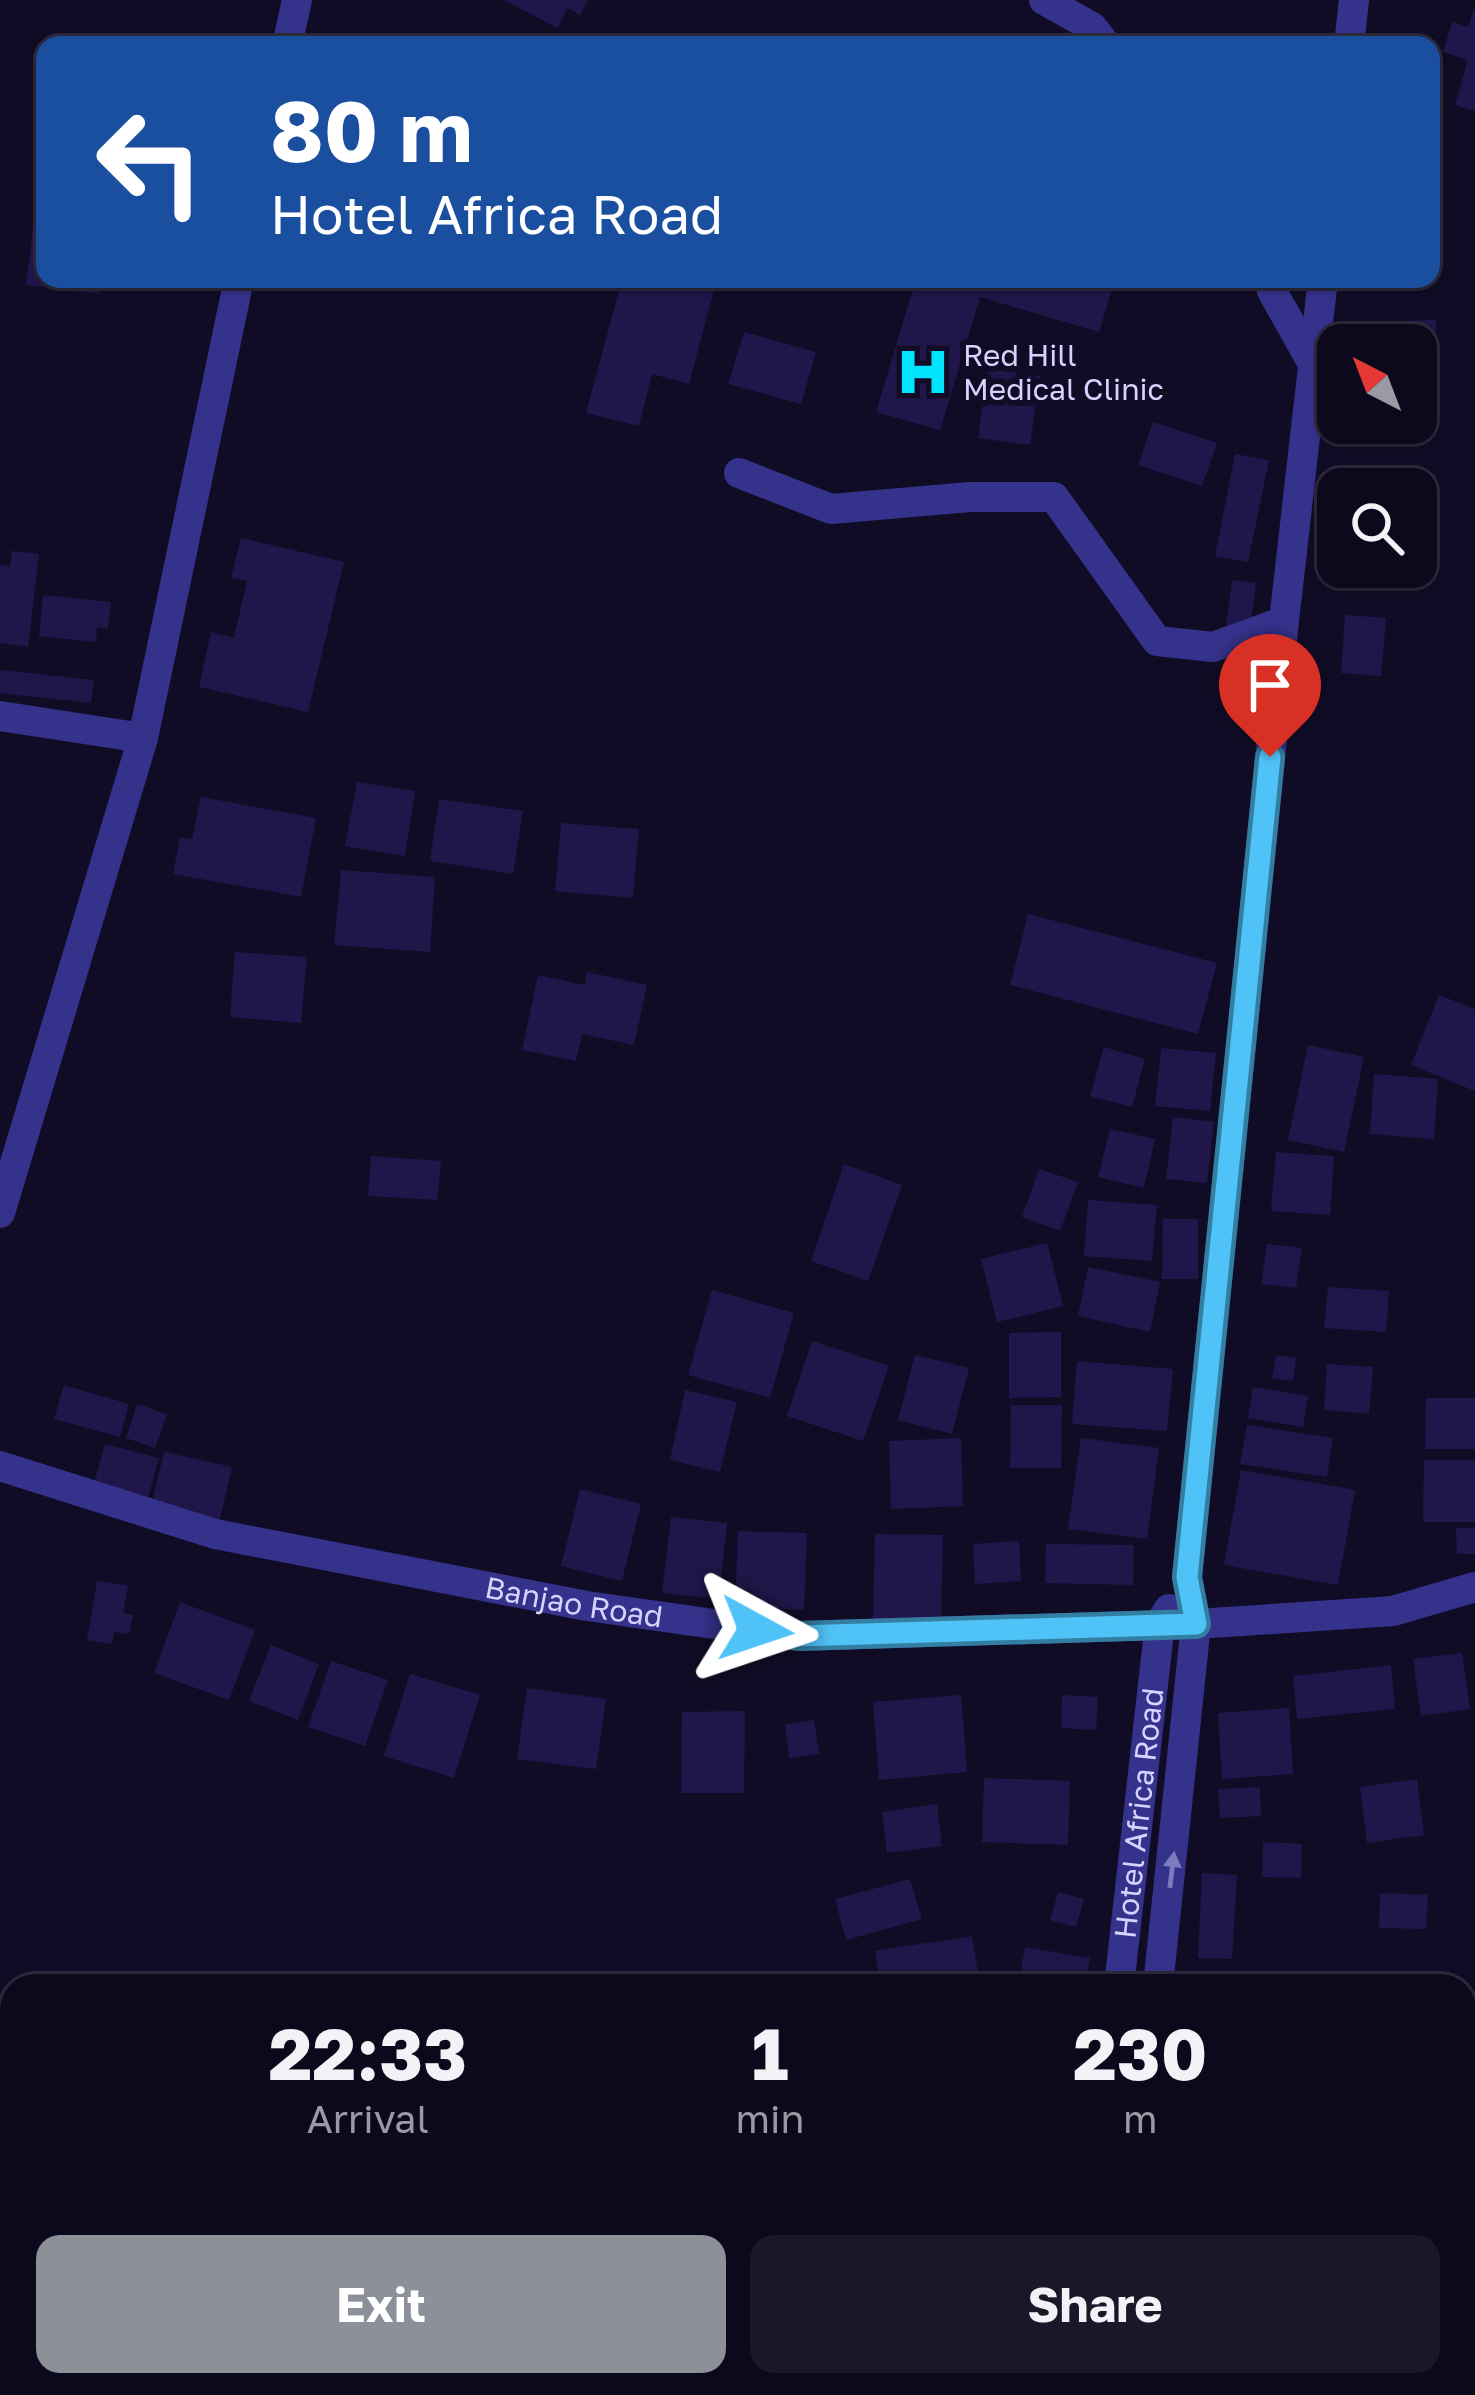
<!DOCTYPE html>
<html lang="en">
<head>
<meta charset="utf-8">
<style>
  :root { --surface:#0d091c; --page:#1b1729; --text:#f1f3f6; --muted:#9a9aa3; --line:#2d2a3b; --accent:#8c9099 }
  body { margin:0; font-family:"Golos Text",sans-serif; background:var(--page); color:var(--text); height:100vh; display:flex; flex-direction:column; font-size:45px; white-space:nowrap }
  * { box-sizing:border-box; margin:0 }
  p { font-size:39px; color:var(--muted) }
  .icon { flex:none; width:66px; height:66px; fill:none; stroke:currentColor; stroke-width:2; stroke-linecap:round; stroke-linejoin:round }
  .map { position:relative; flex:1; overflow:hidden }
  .drawer { position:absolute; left:0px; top:1974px; width:1476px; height:423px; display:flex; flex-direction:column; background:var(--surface); border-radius:36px 36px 0 0; box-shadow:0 3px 9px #0004,0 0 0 3px var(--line) }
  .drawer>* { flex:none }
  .hud { position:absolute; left:36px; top:36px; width:1404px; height:252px; border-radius:24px; box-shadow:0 3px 9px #0004,0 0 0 3px var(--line); background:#1a4fa0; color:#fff; overflow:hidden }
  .needle { width:78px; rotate:318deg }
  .fabs { position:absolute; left:1317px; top:324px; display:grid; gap:24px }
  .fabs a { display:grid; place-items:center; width:120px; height:120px; border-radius:24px; background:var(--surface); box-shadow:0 3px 9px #0004,0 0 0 3px var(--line); font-size:60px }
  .pin { position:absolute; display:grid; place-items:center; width:102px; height:102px; color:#fff; margin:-123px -51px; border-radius:50% 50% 50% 0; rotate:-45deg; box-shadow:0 0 12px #0007 }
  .pin .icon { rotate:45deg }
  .me { position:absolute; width:132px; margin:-66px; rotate:95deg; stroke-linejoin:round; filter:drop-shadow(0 0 9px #0008) }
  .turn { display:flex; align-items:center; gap:42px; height:252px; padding:0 36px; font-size:54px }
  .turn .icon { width:156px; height:156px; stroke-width:2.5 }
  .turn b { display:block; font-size:84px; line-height:102px }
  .eta { display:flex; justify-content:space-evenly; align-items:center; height:204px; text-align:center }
  .eta b { font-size:72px; font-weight:700; line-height:84px }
  .button { display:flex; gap:24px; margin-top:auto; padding:24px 36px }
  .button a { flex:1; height:138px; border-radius:24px; background:var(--accent); color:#fff; font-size:48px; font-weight:700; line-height:138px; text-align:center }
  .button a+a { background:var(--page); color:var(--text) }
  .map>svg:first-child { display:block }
  .building { fill:#21164a }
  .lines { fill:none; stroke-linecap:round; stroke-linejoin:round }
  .minor { stroke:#35328b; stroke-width:30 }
  .oneway { fill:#7e7abf }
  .route-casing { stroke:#337fa1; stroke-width:30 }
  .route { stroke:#4fc3f7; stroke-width:21 }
  .labels { text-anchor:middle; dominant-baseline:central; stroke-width:12; stroke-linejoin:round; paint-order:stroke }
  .poi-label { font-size:30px; fill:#d7d2ff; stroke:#110c26; text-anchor:start }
  .street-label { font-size:30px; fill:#d7d2ff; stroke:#110c26 }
</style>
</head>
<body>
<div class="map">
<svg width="1475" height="2395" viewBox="0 0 1475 2395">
  <rect width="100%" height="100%" fill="#110c26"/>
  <g class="building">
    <path d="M504,0h84l-8,15 -12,-7 -11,20z"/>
    <path d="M1474,9h1v102l-20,-6 13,-45 -25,-8 9,-30 16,5z"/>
    <path d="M38,186h7v93h56l-2,15 -73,-9z"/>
    <path d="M622,279h74l18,11 -25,94 -37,-10 -13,52 -53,-13z"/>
    <path d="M916,279h199l-16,53 -119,-35 -40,133 -64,-18z"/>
    <path d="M1436,320v44l-20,-1v-18h-22v-24z"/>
    <path d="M744,332l72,20 -15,52 -73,-20z"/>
    <path d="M988,369l52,7 -10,69 -52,-7z"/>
    <path d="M1416,383l18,1 -2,47 -55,-2v-6h39z"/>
    <path d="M1153,422l64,21 -15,43 -64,-21z"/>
    <path d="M1235,454l34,6 -21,102 -33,-6z"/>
    <path d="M241,538l103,24 -36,150 -109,-25 12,-55 23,6 13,-57 -16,-3z"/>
    <path d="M12,551l27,3 -11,93 -28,-4v-78l10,2z"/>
    <path d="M1232,580l24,3 -6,46 -24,-3z"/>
    <path d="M43,595l68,7 -3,27 -11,-2 -1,15 -57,-6z"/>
    <path d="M1345,615l41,3 -5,58 -40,-3z"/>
    <path d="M0,670l94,10 -3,23 -91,-10z"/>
    <path d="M357,782l58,9 -10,65 -60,-10z"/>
    <path d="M201,797l115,21 -15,79 -128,-23 7,-37 12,2z"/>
    <path d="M439,799l84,12 -10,63 -83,-13z"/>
    <path d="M561,823l78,6 -6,69 -78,-7z"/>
    <path d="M341,870l94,7 -5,75 -96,-7z"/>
    <path d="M1028,914l189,49 -19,71 -188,-49z"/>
    <path d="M235,952l72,5 -6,66 -71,-6z"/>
    <path d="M587,972l60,13 -13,60 -52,-11 -6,27 -54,-11 16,-75 47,10z"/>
    <path d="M1439,995l36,14v82l-64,-26z"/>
    <path d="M1308,1045l56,12 -20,95 -56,-12z"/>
    <path d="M1104,1047l41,12 -13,48 -42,-11z"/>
    <path d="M1161,1048l55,5 -6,58 -55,-5z"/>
    <path d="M1374,1074l64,5 -4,60 -64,-5z"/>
    <path d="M1173,1117l41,5 -7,61 -41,-4z"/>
    <path d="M1110,1129l45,10 -11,49 -46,-11z"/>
    <path d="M1276,1152l58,4 -4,59 -59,-4z"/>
    <path d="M371,1156l70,5 -4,39 -69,-4z"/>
    <path d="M844,1164l58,21 -34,96 -57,-20z"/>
    <path d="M1039,1169l39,13 -18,49 -38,-14z"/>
    <path d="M1088,1200l69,5 -5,56 -68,-5z"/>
    <path d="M1163,1219h35v60h-36z"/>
    <path d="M1047,1243l16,63 -66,16 -16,-63z"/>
    <path d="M1267,1244l35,4 -6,40 -35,-4z"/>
    <path d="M1088,1267l72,15 -10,50 -72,-16z"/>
    <path d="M1328,1287l61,4 -3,41 -62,-4z"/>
    <path d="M712,1290l82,23 -24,85 -82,-23z"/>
    <path d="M1061,1332v65l-52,1v-65z"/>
    <path d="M812,1341l77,25 -26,75 -76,-25z"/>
    <path d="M915,1355l54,13 -17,66 -54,-14z"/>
    <path d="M1276,1355l20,3 -3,23 -21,-3z"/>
    <path d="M1077,1361l96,8 -6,62 -95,-7z"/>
    <path d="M1327,1364l46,3 -4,47 -45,-4z"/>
    <path d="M64,1385l65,19 -9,33 -66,-18z"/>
    <path d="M1253,1387l55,9 -5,31 -55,-9z"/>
    <path d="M685,1390l52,12 -17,70 -50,-12z"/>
    <path d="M1426,1398h49v51h-50z"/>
    <path d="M137,1404l30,10 -12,34 -29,-10z"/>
    <path d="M1011,1405h51l-1,63h-51z"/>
    <path d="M1247,1425l86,13 -6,39 -87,-13z"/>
    <path d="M961,1438l2,68 -72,3 -2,-68z"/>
    <path d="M1081,1438l78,10 -12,91 -79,-10z"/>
    <path d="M105,1444l54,14 -12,43 -54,-14z"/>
    <path d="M164,1452l68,15 -14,60 -68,-15z"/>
    <path d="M1424,1460h51v62h-52z"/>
    <path d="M1241,1470l114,20 -17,95 -114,-20z"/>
    <path d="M580,1489l61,15 -19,77 -61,-15z"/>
    <path d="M671,1517l56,6 -8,76 -57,-6z"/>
    <path d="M1456,1528h19v26h-18z"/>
    <path d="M738,1531l69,2 -3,77 -69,-3z"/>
    <path d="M875,1534l68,1 -2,85 -68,-1z"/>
    <path d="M1019,1541l2,40 -46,3 -2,-40z"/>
    <path d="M1046,1544l88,1 -1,40 -88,-2z"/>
    <path d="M97,1581l31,5 -5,27 10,2 -4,19 -15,-2 -2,12 -25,-4z"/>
    <path d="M180,1602l75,28 -26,70 -75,-27z"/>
    <path d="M271,1645l48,19 -21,56 -49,-19z"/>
    <path d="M1462,1653l8,56 -49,7 -8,-57z"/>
    <path d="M331,1661l57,19 -23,66 -57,-19z"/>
    <path d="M1391,1665l4,44 -98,10 -4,-43z"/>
    <path d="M410,1674l70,21 -26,83 -70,-22z"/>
    <path d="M527,1688l79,11 -10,70 -79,-10z"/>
    <path d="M961,1695l6,77 -88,8 -6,-78z"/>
    <path d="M1062,1695l36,2 -2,33 -35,-2z"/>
    <path d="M1289,1708l4,66 -71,5 -4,-66z"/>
    <path d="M745,1711l-1,82h-63l1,-81z"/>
    <path d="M814,1720l5,34 -30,4 -4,-34z"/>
    <path d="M984,1778l86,3 -2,64 -86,-3z"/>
    <path d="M1417,1779l7,56 -57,8 -7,-56z"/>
    <path d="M1260,1787l1,29 -41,2 -2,-29z"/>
    <path d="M937,1804l5,42 -55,7 -5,-41z"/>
    <path d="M1263,1842l39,2 -1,34 -39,-1z"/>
    <path d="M1202,1873l35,2 -5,84 -34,-1z"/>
    <path d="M910,1879l12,40 -76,21 -11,-41z"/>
    <path d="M1058,1892l26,7 -8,28 -26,-7z"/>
    <path d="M1380,1893l48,2 -2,34 -47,-1z"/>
    <path d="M972,1936l8,50h-100l-5,-35z"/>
    <path d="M1025,1947l65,11 -5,28h-67z"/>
    <path d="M1329,1976l116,2v8h-116z"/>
    <path d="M751,2385h79l1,2 -41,8h-38z"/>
  </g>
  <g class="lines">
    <g class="minor">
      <path d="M1044,0l48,27 14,18"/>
      <path d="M287,45l10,-45"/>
      <path d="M1349,45l5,-45"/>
      <path d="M1271,279l1,12 41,73"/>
      <path d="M739,473l92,36 139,-12h84l103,144 56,6 71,-26"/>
      <path d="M0,716l143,22"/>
      <path d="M0,1213l143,-475 96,-459"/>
      <path id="s1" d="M0,1466l215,68 372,72 211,30 398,-12 197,-13 82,-24"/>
      <path id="s2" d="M1119,1986l41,-363 9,-14"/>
      <path d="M1158,1986l38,-362 -9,-46 97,-957 39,-342"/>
      <path d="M1070,2395l1,-10"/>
      <path d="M1110,2395l2,-10"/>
    </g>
  </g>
  <defs><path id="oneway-solid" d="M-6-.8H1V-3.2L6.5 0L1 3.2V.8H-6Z" transform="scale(3)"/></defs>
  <use class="oneway" href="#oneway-solid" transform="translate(1172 1870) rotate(-83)"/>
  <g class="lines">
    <defs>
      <path id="route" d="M756,1630l42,6 398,-12 -9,-47 83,-820"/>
    </defs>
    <use href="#route" class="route-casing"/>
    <use href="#route" class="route"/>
  </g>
  <defs>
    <symbol id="hospital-bare" viewBox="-9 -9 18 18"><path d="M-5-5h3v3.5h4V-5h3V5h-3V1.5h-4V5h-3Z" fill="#00e3fd" stroke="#110c26" stroke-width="2.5" paint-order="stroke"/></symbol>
  </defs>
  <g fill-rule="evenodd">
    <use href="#hospital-bare" x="885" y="334" width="76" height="76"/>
  </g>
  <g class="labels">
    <g class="poi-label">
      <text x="963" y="355">Red Hill<tspan x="963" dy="34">Medical Clinic</tspan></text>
    </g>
    <g class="street-label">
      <text stroke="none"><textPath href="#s1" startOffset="591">Banjao Road</textPath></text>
      <text stroke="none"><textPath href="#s2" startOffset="174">Hotel Africa Road</textPath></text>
    </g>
  </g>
</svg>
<div class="fabs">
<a><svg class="needle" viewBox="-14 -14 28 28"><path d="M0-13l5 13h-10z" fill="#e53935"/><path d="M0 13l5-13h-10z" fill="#9a9aa3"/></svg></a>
<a><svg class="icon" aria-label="search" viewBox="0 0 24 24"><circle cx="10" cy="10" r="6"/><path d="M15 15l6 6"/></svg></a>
</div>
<div class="pin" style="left:1270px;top:757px;background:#d93025"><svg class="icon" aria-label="arrive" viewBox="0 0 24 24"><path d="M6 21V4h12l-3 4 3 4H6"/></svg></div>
<svg class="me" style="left:756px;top:1630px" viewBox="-20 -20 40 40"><path d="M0-17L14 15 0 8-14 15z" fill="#4fc3f7" stroke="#fff" stroke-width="4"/></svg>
<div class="hud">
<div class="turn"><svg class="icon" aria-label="left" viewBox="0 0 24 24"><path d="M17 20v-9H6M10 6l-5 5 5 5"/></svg><div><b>80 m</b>Hotel Africa Road</div></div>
</div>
<section class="drawer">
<div class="eta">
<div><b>22:33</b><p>Arrival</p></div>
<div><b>1</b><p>min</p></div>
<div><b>230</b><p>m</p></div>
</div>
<div class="button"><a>Exit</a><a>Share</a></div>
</section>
</div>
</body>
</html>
